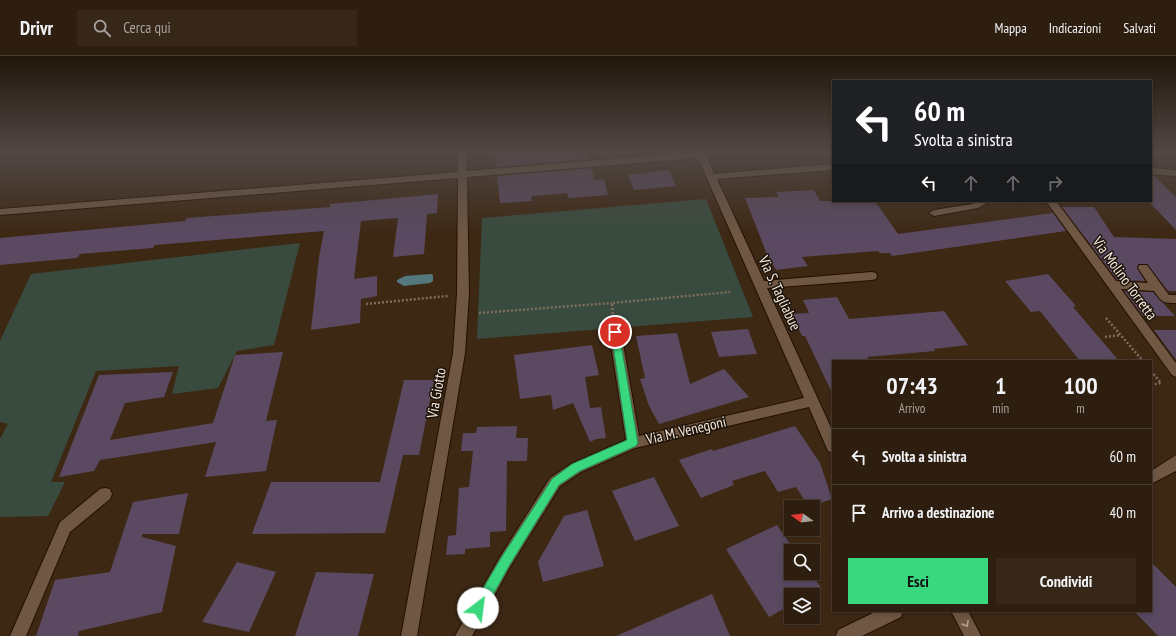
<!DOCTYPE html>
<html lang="it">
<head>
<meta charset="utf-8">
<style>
  :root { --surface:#2e1e0f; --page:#362718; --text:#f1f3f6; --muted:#a7a29e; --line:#493c2f; --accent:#39d87f }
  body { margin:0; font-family:"PT Sans Narrow",sans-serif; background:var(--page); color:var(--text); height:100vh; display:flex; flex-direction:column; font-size:15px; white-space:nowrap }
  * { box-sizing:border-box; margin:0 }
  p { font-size:13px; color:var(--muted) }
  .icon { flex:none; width:22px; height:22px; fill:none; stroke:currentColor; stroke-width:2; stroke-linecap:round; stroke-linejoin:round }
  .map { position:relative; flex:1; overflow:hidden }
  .panel { position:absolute; left:832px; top:304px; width:320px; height:252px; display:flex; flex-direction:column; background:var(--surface); border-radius:0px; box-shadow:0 2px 6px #0003,0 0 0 1px var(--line) }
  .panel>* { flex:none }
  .top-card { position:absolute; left:832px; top:24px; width:320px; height:122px; border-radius:0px; box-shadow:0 2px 6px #0003,0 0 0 1px var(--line); background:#202124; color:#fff; overflow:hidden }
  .needle { width:26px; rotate:284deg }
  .controls { position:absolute; left:784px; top:444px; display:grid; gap:8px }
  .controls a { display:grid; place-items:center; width:36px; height:36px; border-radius:0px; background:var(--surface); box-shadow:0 2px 6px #0003,0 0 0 1px var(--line); font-size:20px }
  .pin { position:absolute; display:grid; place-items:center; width:34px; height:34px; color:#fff; margin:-17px; border:2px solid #fff; border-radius:50%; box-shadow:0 1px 4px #0007 }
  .me { position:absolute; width:44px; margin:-22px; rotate:30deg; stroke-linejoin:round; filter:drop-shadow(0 0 3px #0008) }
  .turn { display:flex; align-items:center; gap:14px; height:84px; padding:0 16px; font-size:18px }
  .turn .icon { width:52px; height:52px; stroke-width:2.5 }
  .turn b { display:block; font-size:28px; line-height:34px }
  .lanes { display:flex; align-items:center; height:38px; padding:0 16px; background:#0003; justify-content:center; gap:20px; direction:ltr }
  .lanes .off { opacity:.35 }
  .eta { display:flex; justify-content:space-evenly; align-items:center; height:68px; text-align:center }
  .eta b { font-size:24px; font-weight:700; line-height:28px }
  .button { display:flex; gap:8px; margin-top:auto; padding:8px 16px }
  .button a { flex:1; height:46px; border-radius:0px; background:var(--accent); color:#111; font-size:16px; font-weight:700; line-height:46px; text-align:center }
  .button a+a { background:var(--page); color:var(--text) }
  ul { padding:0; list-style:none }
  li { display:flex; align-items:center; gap:12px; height:56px; padding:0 16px; border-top:1px solid var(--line) }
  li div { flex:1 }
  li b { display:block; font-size:15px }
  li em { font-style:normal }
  header { display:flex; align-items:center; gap:24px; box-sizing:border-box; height:56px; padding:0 20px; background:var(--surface); border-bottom:1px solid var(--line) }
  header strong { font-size:19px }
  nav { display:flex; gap:22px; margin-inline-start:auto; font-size:14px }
  .search { width:280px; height:36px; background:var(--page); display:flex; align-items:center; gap:10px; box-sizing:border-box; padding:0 14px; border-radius:0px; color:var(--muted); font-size:15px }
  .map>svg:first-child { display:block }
  .green { fill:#394b3e }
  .water { fill:#53797f }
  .building { fill:#5a4961 }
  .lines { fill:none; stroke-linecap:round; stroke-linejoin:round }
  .street-casing { stroke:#231000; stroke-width:2 }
  .path { stroke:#7f6c5b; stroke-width:2.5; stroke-dasharray:2 2; stroke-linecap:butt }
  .street { fill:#6f5743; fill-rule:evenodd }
  .oneway { stroke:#b2a090 }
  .route { fill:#39d87f; stroke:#258c53 }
  .labels { text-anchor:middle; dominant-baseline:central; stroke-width:3; stroke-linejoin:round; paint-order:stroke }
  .street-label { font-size:15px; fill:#f6e8dc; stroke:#1c130a }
</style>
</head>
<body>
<header>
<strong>Drivr</strong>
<div class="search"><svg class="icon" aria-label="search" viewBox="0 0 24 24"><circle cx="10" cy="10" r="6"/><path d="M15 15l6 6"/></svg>Cerca qui</div>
<nav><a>Mappa</a><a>Indicazioni</a><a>Salvati</a></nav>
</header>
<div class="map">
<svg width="1176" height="580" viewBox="0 0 1176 580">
  <rect width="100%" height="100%" fill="#3d2814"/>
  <g class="green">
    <path d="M706,143l47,118 -276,22 5,-121z"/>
    <path d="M300,187l-26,102 -37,6 -19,37 -46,6 7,-28 -83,5 -45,111h14l-17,34 -48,1v-78l8,-15 -8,-2v-81l31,-67z"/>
  </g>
  <path class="water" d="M431,218l2,1v6l-3,2 -26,3 -7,-4v-2l8,-4z"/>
  <g class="building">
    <path d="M495,96h93l1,7 -93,8z"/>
    <path d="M592,112l2,12 10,-1 4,16 -40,3 -1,-5 -36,3 1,5 -32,2 -3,-27z"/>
    <path d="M669,114l7,16 -42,4 -6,-15z"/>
    <path d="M1151,120h3l22,21v33l-25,-26z"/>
    <path d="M814,134l6,11h55l23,33 155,-21 13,18 -174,25 -2,-3h-10l-2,-2 -76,6 6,9 -32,4 -10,-18 -21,-54 34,-1 -3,-5z"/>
    <path d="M438,138l-1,19 -10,1 -3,40 -31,3 5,-39 -37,3 -7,58 23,-3v20l-16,3 -1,24 -49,7 8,-73 5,-26 -169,14 -2,3 -73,6 -3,4 -77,7v-27l185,-17 2,-3 143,-11v-3z"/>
    <path d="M1062,151h32l20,30 62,2v52h-8l-21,-27h-9l-1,4 8,13 -28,-1z"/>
    <path d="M1048,218l28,32 -3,1 46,54h-39l-40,-50 -9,1 -26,-31z"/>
    <path d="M1124,235l29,1 22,24h-32z"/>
    <path d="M837,241l12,22 95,-8 24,34 -34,4 1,2 -68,6 2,4h-36v34l-28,-59h-3l-10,-22 17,-1 -6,-13z"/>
    <path d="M748,273l9,25 -38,3 -8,-25z"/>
    <path d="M1154,274h22v30z"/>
    <path d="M677,277l13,51 34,-15 25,28 -90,27 -10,-18 -9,-27 5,-1 -9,-42z"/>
    <path d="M592,289l7,30 -14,2 5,31 11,-1 5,31 -10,1 -6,3 -17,-39 -20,7 -2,-15 -31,4 -6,-44z"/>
    <path d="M283,296l-17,69 11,-1 -11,51 -61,6 11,-35 -116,18 -6,11 -35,6 40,-102 74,-3 -9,25 -39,6 -15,37 103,-17 22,-68z"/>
    <path d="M404,324h30l-15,75h-16l-18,78 -133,1 19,-52h109z"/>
    <path d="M517,370l-1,12h12l-1,23h-20l-1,70 -16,1v15l-25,2v5l-19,1 2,-19 8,-1 3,-47 10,-1 4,-36h-12l2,-18h13l1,-6z"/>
    <path d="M795,370l25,37 12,36 -23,8 -13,-20 -18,5 -13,-21 -33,10 2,4 -33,13 -22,-38 33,-11 1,2z"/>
    <path d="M654,421l25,49 -44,15 -23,-50z"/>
    <path d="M188,437l-9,41h-37v3l34,9 -14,66 -83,19 -1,5h-42l19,-56 55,-8 23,-70z"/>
    <path d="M587,454l17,56 -61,16 -5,-20 26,-46z"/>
    <path d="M777,469l18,26h-4v22h20l11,16 -11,6h-20v10l-22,12 -43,-68z"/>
    <path d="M237,506l39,10 -27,60 -47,-10z"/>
    <path d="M1151,506l25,25v49h-18l-24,-25h17z"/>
    <path d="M316,516l58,2 -16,62h-63z"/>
    <path d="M712,538l18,42h-114z"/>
  </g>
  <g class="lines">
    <defs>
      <g id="street">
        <path d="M458,96h8l1,19 229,-19h9l9,22 119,-10v6l-116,9 47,102 108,-9 4,1 1,3 -1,3 -4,1 -105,8 66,144v21l-5,-2 -19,-44 -174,41 -54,24 -21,14 -50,81 -38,69h-17l45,-79 50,-79 21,-14 55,-24 -17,-108 2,-3 4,-1 4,1 2,3 18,104 165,-38 -106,-240 -231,19 2,117 -4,59 -48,283h-16l52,-283 4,-59 1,-116 -458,37v-6l458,-37z"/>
        <path d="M1151,112l25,2v6l-25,-2z"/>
        <path d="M977,145h13l-12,7 -44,8 -5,-3 5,-3 38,-6z"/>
        <path d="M1046,145h10l60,80 32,2 -10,-15 1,-3h8l22,30h7v8c-14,0 -14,-1 -22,-12l-33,-2 55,74v14l-4,-2z"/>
        <path d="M1176,399v16l-25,13v-13z"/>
        <path d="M105,432l5,1 2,5 -2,5 -40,33 -44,104h-16l50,-114 40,-33z"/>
        <path d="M877,555h26l-2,6 -39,19h-26l2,-6z"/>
        <path d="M951,555h17l13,25h-17z"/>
      </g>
    </defs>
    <use href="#street" class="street-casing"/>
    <g class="path">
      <path d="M366,248l82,-8"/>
      <path d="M479,257l133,-10"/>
      <path d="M613,262l-1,-15 118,-11"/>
      <path d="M1106,262l37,43"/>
      <path d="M1105,281l15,-2"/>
      <path d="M1151,315l10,12 -10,2"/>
    </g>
    <use href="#street" class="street"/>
  </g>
  <defs><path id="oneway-chevron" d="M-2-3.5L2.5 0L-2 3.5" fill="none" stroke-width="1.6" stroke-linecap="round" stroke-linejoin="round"/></defs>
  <use class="oneway" href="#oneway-chevron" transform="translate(966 568) rotate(60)"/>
  <linearGradient id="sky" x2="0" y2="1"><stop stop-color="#22160b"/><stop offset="0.54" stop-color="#514845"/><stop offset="1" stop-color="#514845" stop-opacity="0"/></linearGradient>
  <rect width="1176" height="177" fill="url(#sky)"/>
  <path class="route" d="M615,273l4,3 19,111 -2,3 -56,25 -21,14 -50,81 -26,47 -5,1 -4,-1 -2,-5 2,-4 27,-46 51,-79 20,-15 55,-24 -16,-108z"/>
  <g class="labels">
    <g class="street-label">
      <text transform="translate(1125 222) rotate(54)">Via Molino Torretta</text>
      <text transform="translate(780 237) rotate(65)">Via S. Tagliabue</text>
      <text transform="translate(436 337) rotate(-80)">Via Giotto</text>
      <text transform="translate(686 374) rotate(-13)">Via M. Venegoni</text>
    </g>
  </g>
</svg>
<div class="controls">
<a><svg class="needle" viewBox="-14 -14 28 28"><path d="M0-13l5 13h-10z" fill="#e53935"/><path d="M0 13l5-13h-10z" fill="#a7a29e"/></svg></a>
<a><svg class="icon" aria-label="search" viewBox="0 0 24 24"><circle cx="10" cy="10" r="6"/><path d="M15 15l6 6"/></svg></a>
<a><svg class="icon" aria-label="layers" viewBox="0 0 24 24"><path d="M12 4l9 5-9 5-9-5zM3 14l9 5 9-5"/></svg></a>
</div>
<div class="pin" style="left:615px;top:276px;background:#d93025"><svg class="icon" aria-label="arrive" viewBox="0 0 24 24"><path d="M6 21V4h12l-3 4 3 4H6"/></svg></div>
<svg class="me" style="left:478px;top:552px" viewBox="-20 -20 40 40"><circle r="19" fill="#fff"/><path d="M0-13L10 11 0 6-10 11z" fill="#39d87f"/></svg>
<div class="top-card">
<div class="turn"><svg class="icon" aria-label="left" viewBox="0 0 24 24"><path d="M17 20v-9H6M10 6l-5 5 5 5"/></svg><div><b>60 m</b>Svolta a sinistra</div></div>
<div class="lanes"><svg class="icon" aria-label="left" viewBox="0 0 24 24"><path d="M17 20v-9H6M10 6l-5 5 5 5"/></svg><svg class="icon off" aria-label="ahead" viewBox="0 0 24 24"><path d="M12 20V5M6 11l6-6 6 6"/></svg><svg class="icon off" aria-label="ahead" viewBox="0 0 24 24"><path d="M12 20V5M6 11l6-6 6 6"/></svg><svg class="icon off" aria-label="right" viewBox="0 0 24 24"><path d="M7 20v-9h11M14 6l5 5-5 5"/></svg></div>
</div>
<section class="panel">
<div class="eta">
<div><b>07:43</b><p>Arrivo</p></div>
<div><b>1</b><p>min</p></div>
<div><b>100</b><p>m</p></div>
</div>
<ul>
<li><svg class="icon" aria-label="left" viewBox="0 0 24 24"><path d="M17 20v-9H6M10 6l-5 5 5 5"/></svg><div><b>Svolta a sinistra</b></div><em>60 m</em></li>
<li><svg class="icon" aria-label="arrive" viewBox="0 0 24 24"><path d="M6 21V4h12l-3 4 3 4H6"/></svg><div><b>Arrivo a destinazione</b></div><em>40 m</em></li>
</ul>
<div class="button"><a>Esci</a><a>Condividi</a></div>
</section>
</div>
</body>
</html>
